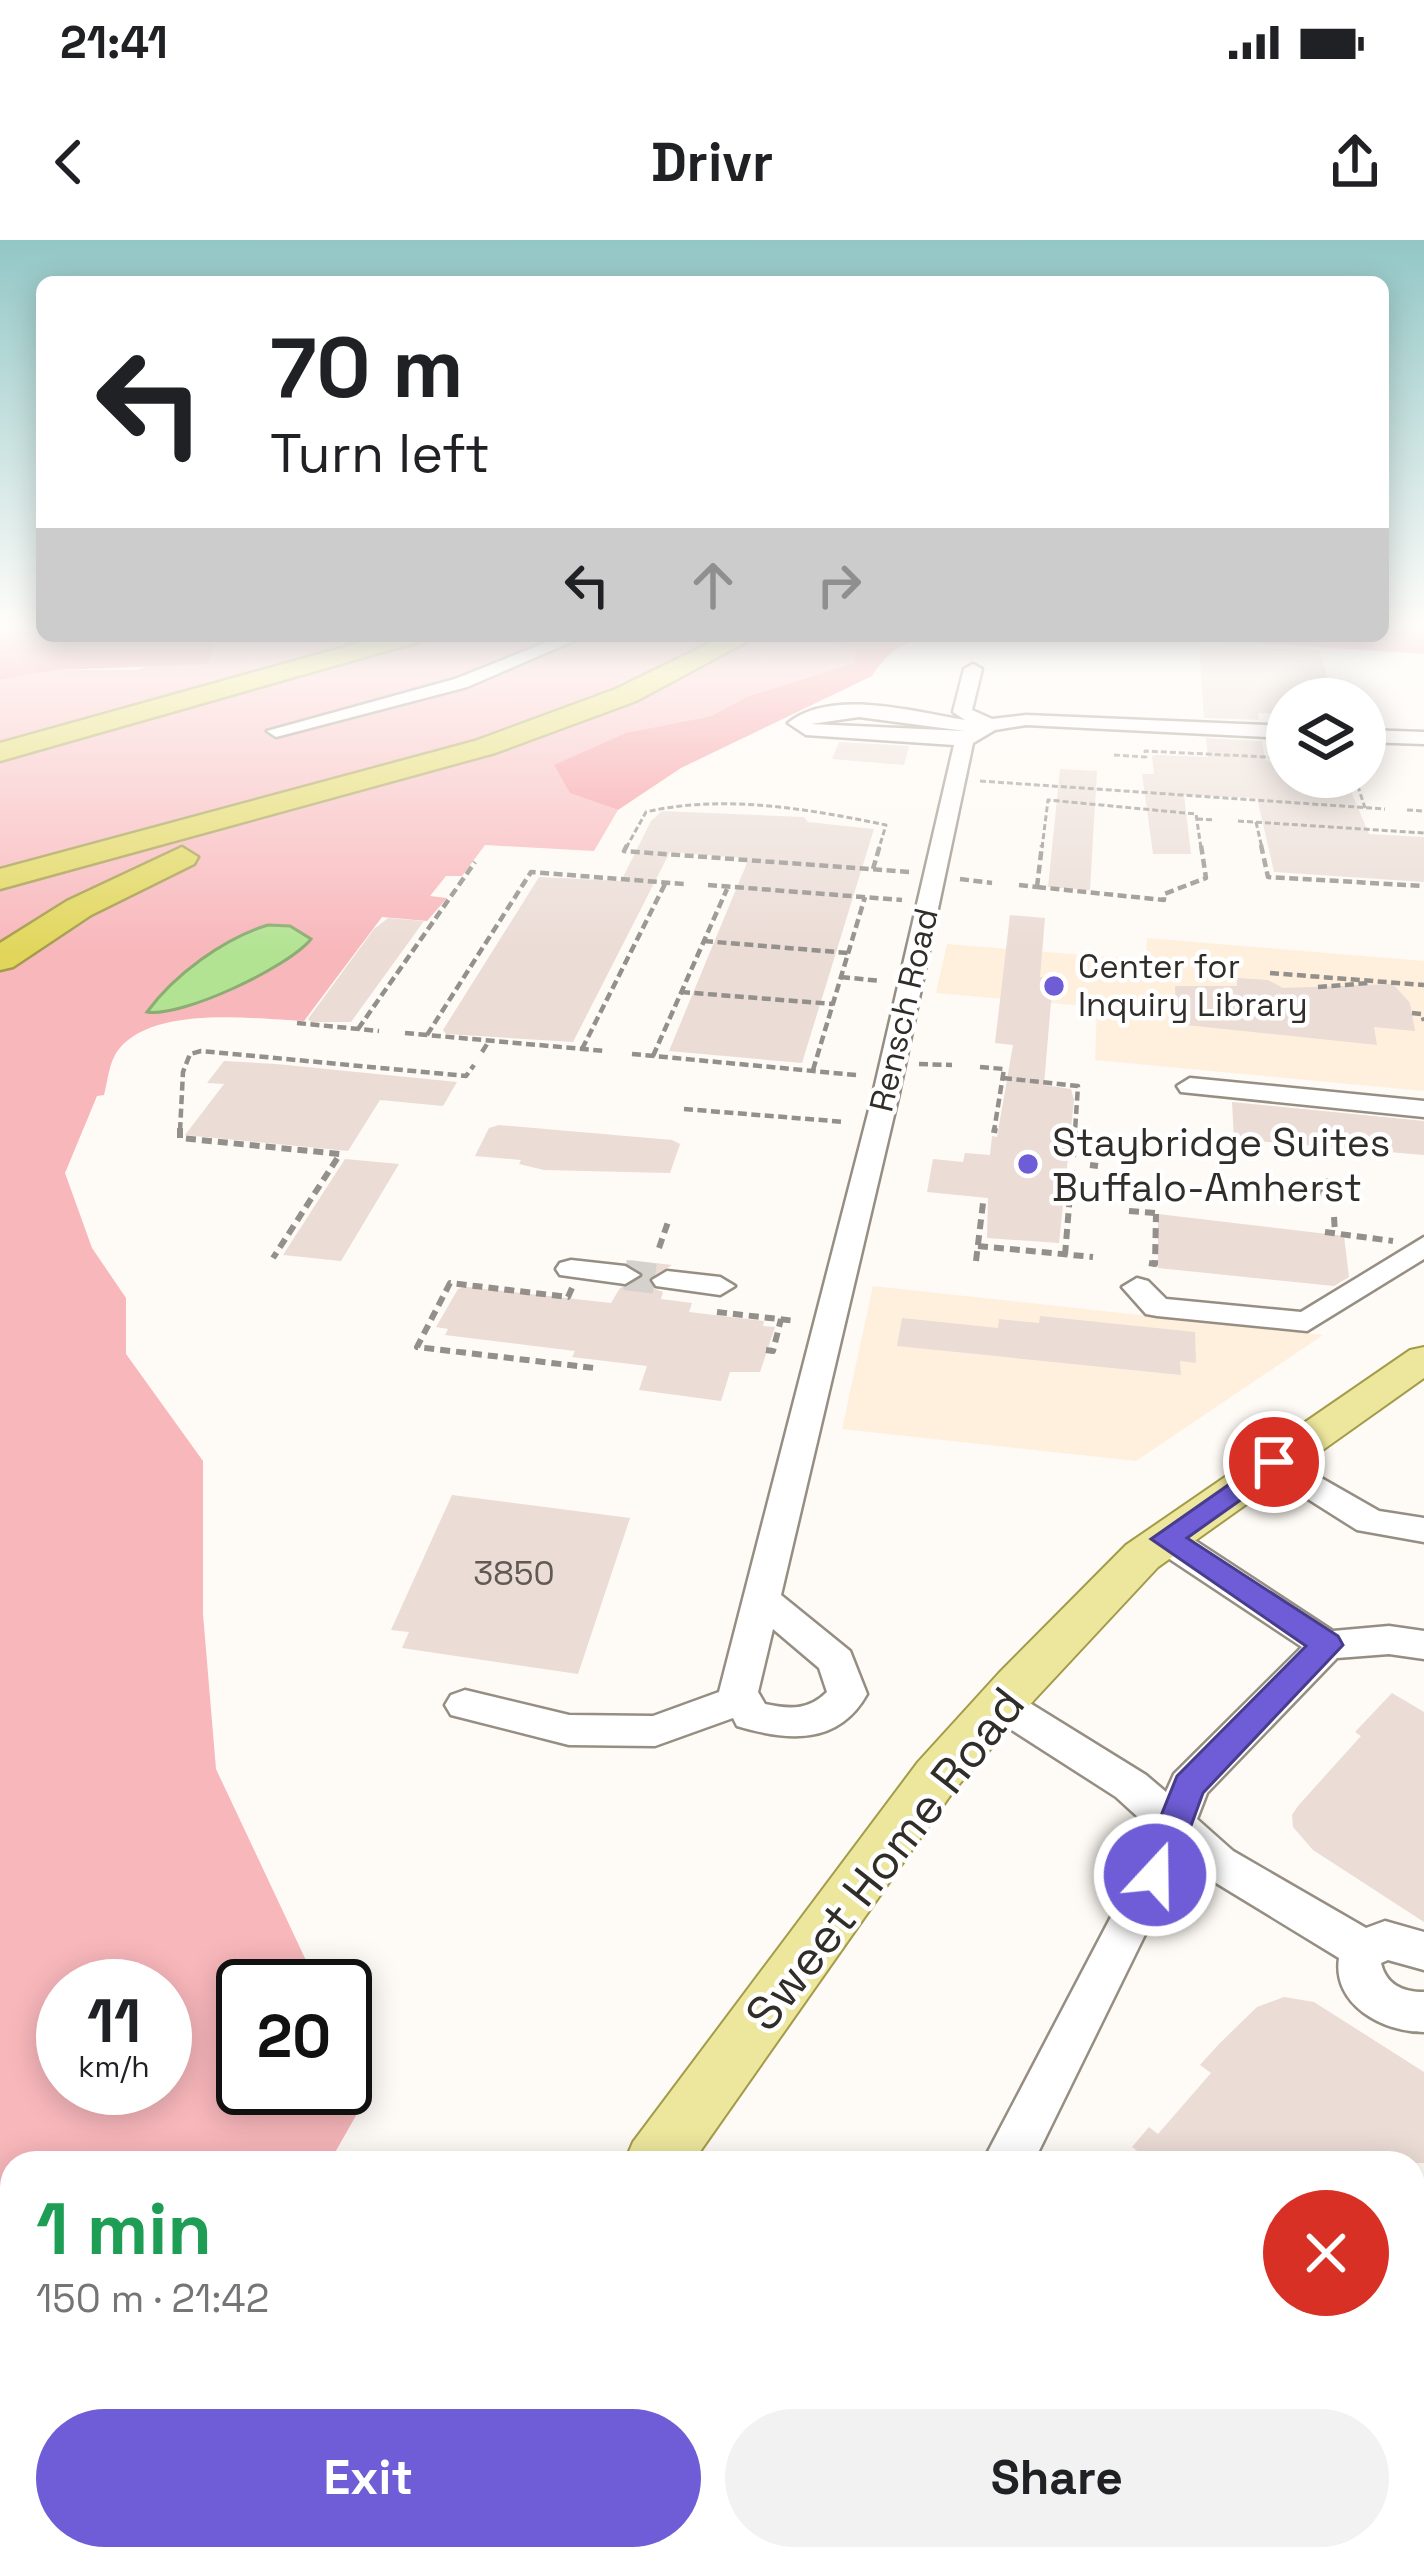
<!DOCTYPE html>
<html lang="en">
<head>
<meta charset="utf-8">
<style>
  :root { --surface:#fff; --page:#f2f2f2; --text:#202124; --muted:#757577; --accent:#6f5dd7 }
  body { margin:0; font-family:"Space Grotesk",sans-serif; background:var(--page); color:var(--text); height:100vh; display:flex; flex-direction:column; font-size:45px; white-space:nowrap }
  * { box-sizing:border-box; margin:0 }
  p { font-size:39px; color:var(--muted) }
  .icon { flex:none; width:66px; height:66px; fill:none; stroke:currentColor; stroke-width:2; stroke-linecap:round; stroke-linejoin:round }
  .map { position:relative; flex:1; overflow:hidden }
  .panel { position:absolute; left:0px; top:1911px; width:1425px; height:420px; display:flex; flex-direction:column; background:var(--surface); border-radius:36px 36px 0 0; box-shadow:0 6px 30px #0003 }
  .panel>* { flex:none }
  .guide { position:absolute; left:36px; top:36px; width:1353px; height:366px; border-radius:18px; box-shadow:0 6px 30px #0003; background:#fff; color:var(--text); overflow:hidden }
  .tools { position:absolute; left:1266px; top:438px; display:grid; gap:24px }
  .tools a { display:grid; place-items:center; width:120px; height:120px; border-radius:50%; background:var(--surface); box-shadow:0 6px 30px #0003; font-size:60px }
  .speed { position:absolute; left:36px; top:1719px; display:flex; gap:24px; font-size:60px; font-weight:700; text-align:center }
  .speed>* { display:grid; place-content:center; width:156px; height:156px; border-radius:50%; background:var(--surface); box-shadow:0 6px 30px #0003; line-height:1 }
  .speed small { font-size:30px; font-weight:400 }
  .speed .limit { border:6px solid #111; border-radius:18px; background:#fff; color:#111 }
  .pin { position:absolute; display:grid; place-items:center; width:102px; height:102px; color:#fff; margin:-51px; border:6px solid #fff; border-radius:50%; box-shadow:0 3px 12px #0007 }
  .me { position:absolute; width:132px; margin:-66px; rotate:21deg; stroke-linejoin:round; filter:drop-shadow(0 0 9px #0008) }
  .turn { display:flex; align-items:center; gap:42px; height:252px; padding:0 36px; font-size:54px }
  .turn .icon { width:156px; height:156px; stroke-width:2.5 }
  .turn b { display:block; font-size:84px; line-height:102px }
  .lanes { display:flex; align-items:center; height:114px; padding:0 36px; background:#0003; justify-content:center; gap:60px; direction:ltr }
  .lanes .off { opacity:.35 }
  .round { display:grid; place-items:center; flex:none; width:126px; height:126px; border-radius:63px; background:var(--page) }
  .summary { display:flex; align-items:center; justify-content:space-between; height:204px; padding:0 36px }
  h1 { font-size:72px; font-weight:700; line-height:90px; color:#1e9e55 }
  .cta { display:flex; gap:24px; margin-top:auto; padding:24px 36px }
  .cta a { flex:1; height:138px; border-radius:72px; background:var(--accent); color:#fff; font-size:48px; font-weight:700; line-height:138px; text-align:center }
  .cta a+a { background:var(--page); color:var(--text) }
  .status { display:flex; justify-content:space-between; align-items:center; height:84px; padding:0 60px; background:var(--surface); direction:ltr }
  .status svg { height:33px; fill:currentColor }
  header { display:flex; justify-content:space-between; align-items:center; height:156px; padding:0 36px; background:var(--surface); font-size:54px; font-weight:700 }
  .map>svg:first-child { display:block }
  .built { fill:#fff0dd }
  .green { fill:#f8b7bb; fill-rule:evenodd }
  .forest { fill:#f6949c }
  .water { fill:#b2e392; stroke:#8bac72; stroke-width:3 }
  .building { fill:#ebdcd5 }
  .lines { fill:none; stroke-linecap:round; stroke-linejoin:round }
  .minor-tunnel { stroke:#d5d1cc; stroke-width:30; stroke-dasharray:30 15; stroke-linecap:butt }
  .minor-casing { stroke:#968e82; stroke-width:5 }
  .major-casing { stroke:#a39b4a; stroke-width:4 }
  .highway-casing { stroke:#a39b4a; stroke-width:5 }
  .path-far2 { stroke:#938f8b; stroke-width:3; stroke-dasharray:6 3; stroke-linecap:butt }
  .path-far1 { stroke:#938f8b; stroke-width:4.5; stroke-dasharray:9 4.5; stroke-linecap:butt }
  .path { stroke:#938f8b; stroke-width:6; stroke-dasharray:10 6; stroke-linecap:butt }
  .minor { fill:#fff; fill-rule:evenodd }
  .major { fill:#ede69d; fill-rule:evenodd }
  .highway { fill:#e1d65b; fill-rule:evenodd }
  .route { fill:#6f5dd7; stroke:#483c8c; stroke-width:3 }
  .poi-dot { fill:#6f5dd7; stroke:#fff; stroke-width:4.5 }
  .labels { text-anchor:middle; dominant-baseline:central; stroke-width:9; stroke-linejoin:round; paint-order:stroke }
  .far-poi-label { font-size:33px; fill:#312d29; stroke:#fff; text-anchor:start }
  .far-street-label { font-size:33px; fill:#312d29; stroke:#fff }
  .number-label { font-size:33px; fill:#605954 }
  .poi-label { font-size:39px; fill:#312d29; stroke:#fff; text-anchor:start }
  .near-street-label { font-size:48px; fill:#312d29; stroke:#fff }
</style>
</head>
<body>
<div class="status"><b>21:41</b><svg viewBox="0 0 49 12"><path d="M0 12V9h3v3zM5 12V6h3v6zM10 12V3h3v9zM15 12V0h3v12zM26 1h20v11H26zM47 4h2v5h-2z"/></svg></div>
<header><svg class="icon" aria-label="back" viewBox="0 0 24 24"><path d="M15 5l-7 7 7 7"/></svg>Drivr<svg class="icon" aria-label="share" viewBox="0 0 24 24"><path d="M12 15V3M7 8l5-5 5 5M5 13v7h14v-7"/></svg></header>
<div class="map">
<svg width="1424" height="2331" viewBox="0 0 1424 2331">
  <rect width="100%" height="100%" fill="#fefaf5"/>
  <g class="built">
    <path d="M1147,698l277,23v130l-329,-31 2,-53 -161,-14 11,-49 199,16z"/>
    <path d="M873,1046l450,49 -187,126 -294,-32z"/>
  </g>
  <path class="green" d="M208,396h625l-10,5 34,6 -3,16 -106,33 -37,20 -86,17 -70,32 16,28 47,17 -24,41 -109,-6 -23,31h-16l-16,20 17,2 -20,23 -45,-4 -78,104c-50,-2 -149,-16 -185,28 -10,12 -11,31 -15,46l-7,1 -32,77 27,75 34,50v56l77,107v153l13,155 102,217h-75v102h102v-47l25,50 -41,72h-317v352l-12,8v-1843l58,-10h78l78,-24zM63,1746h102v102h-102z"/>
  <g class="forest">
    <path d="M0,387h42v9h166l6,10 -6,18 -150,6 -58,10z"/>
    <path d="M1383,387h41v27l-167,-11 -1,-7h127z"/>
    <path d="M833,396h93c-26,8 -39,17 -54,40l-191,92 -63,42 -48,-17 -16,-28 71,-32 86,-17 37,-20 106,-33 2,-16 -36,-5z"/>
  </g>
  <path class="water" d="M268,685l22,1 21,13c-22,28 -130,79 -164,73 27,-37 77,-74 121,-87z"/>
  <g class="building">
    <path d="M1199,407l121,3 13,49h-46v15l-29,-1 1,7 -55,-2z"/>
    <path d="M1206,498l56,3 3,19 22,3v14h58l24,57 55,3v45l-150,-10 -17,-74 -73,-3 7,59h-38l-11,-80h12l-2,-18 5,-1 51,2z"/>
    <path d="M839,502l70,4 -5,19 -72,-6z"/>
    <path d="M1060,529l37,2 -7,119 -42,-3z"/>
    <path d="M662,571l142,6 4,5 66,7 -72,234 -133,-12 80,-193 -18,-1 -61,-5 -97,190 -127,-8 -3,-4 96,-153 82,4 30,-60z"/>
    <path d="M1010,675l35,3 -5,59 13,1 -9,107 27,4 3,11 -15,143 -72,-5 1,-40 -61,-6 6,-33 30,3 2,-9 25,2 2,-19 5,1 16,-92 -18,-2z"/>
    <path d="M388,678l36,3 -73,101h-40l-3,-3 66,-90z"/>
    <path d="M1237,738l31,2 15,8 110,-4 17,19 5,28 -41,-4 3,18 -201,-21 -1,-38h62z"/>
    <path d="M224,821l52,3 181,18 -14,24 -63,-6 -32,51 -163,-16 39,-51 -17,-1z"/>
    <path d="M1232,862l192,19v34l-190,-16z"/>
    <path d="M499,885l173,15 8,4 -10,29 -126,-3 -25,-6 2,-4 -46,-4 14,-28z"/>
    <path d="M345,919l54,5 -58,97 -58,-6z"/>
    <path d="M1158,974l186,22 5,41 -15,9 -176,-18z"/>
    <path d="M630,1020l42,5 -24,14 4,9 11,4 -2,7 31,4 -3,9 75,9 -1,5 12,1 -15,45h-30l-9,29 -82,-11 8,-24 -75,-9 3,-6 -130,-16 3,-6 -12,-2 22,-38 9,-2 144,16 9,-15 24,-11z"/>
    <path d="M1040,1076l155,16 1,31 -16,-2 1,14 -284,-29 5,-28 96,10 1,-9 40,4z"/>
    <path d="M452,1255l178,23 -52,156 -176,-26 7,-16 -18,-2z"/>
    <path d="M1392,1453l32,19v210l-111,-72 -20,-23 -1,-12 6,-9 63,-70 -6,-4z"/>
    <path d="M1284,1757l30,5 110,70v91h-271l-21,-16 17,-20 9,7 53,-61 -11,-8 19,-21 38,-37z"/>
  </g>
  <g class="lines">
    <path class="minor-tunnel" d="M625,1035l42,5"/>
    <defs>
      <g id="minor">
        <path d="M562,396h23l-118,51 -191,50 -9,-6 188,-52z"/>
        <path d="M973,424l9,5 -10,41 20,9 34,-4 261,11v12l-261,-13 -31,5 -22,13 -75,355 -117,497 69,56 17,43c-29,52 -80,47 -130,32l-4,-8 -78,28 -86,-1 -118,-30 -6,-10 6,-10 14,-5 104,25 84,1 66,-24 153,-594 82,-353 -148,-10 -18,-12c43,-35 127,-11 177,-3l-12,-8 11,-43zM859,477l106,14 -154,-7zM773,1389l46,39 8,24c-19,19 -38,17 -62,12l-7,-12z"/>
        <path d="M1365,490l59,2v12l-59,-2z"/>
        <path d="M1190,838l234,23v16l-243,-25 -4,-6z"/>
        <path d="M1424,997v22l-117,72 -150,-15 -11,-2 -24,-27 15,-9 11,3 18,18 135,13z"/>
        <path d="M571,1020l54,6 15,9 -15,9 -65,-9 -4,-6 4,-6z"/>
        <path d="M667,1031l53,6 15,9 -15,9 -64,-9 -4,-6z"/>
        <path d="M1274,1211l105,60 45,7v24l-67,-12 -95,-60 -5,-8 5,-8z"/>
        <path d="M1166,1287l13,3 154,101 56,-5 35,5v28l-35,-5 -52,4 -130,135 -10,26 36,32 133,77 19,-7 39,11v38l-36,-10 -7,3c5,22 22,29 43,29v40c-41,0 -92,-27 -85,-74l-136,-83 -20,-18 -150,306h-51l152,-290 17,-44 -35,-32 -129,-83 -6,-10 6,-10 14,-5 14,5 131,81 20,17 8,-18 128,-127 -149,-99 -5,-9 5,-9z"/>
        <path d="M1098,2319h61l5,12h-61z"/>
      </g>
      <g id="major">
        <path d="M1424,1107v31l-266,189 -123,132 -81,91 -262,373h-68l9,-21 285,-380 81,-89 127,-128 284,-195z"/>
        <path d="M326,2319h78l-5,12h-78z"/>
      </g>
      <g id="highway">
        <path d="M384,396h41l-4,5 -421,120v-18z"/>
        <path d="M724,396h33l-121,65 -141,52 -495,136v-20l475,-128 141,-52z"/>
        <path d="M182,607l16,10 -4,7 -103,51 -78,52 -13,3v-27l67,-42z"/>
        <path d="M0,2055l12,5v135l-12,-5z"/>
        <path d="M12,2303v16h83l2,12h-90l-2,-12z"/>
      </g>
    </defs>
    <use href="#minor" class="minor-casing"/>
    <use href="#major" class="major-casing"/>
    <use href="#highway" class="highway-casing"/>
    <g class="path-far2">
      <path d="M1114,515l32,2 -1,-6 142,7"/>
      <path d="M1355,537l10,31"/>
      <path d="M980,541l405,28"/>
      <path d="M1407,570l17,1"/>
      <path d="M1197,579l18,1"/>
      <path d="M1238,581l186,12"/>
      <path d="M1256,582l6,26"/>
      <path d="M626,608l20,-36c76,-18 164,-3 240,13l-7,23"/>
      <path d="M1042,608l6,-48 148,14 5,34"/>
    </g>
    <g class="path-far1">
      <path d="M627,605l-3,6 286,21"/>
      <path d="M1261,605l7,32 156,9"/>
      <path d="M873,629l7,-24"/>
      <path d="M960,639l32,4"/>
      <path d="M708,645l194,15"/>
      <path d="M1019,645l18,2"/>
      <path d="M1037,647l127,13v-6l42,-16 -5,-33"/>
      <path d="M1037,647l5,-42"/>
      <path d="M704,701l144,12"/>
      <path d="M1056,732v6"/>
      <path d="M1270,733l154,12"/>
      <path d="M841,737l40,4"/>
      <path d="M1318,747l51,-4"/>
      <path d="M681,752l152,12"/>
      <path d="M1412,773l10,1 2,7"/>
      <path d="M297,783l82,8"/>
      <path d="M358,789l117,-167"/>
      <path d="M405,793l200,18"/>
      <path d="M427,795l104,-163 153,12"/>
      <path d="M582,809l84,-167"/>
      <path d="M482,812l7,-11"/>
      <path d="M632,814l224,21"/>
      <path d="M653,816l74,-167"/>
      <path d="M919,824l33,1"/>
      <path d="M980,827l24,2 -10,62"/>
      <path d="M813,830l52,-173"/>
      <path d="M1003,838l75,8 -3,45"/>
      <path d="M684,869l161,13"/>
      <path d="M180,891l3,-59 7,-18 11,-3 265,25 8,-11"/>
    </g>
    <g class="path">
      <path d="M180,888v10l160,16 -67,104"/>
      <path d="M994,893l1,-5"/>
      <path d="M1324,907l3,14"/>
      <path d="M1073,917l2,-29"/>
      <path d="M1090,925l8,1"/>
      <circle cx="1330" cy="949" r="8"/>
      <path d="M1129,971l27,2"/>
      <path d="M1334,977l1,16"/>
      <path d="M1325,992l68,9"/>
      <path d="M978,1006l115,11"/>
      <path d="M659,1008l9,-26"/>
      <path d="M1065,1015l7,-85"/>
      <path d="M976,1021l7,-58"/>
      <path d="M1149,1023l6,1 1,-50"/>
      <path d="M572,1048l-4,9 -118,-14 -33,64 177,21"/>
      <path d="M717,1072l79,9"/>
      <path d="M766,1110l7,1 8,-32"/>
    </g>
    <use href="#minor" class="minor"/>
    <use href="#major" class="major"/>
    <use href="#highway" class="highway"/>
  </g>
  <linearGradient id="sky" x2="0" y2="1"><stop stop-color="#92c7c6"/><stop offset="0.54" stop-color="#fffdfa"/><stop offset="1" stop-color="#fffdfa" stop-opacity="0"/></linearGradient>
  <rect width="1424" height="713" fill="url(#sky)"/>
  <path class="route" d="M1274,1213l10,3 4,6 -4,7 -97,69 151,98 5,9 -140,148 -30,82 -5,10 -13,4 -12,-4 -6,-10 40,-99 129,-130 -155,-107z"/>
  <g class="poi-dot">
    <circle cx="1054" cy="746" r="12"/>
    <circle cx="1028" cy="924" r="12"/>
  </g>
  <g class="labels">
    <g class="far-poi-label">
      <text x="1078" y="727">Center for<tspan x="1078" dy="38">Inquiry Library</tspan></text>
    </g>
    <g class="far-street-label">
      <text transform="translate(904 770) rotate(-77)">Rensch Road</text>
    </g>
    <g class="number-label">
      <text x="514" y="1334">3850</text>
    </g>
    <g class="poi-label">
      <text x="1052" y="902">Staybridge Suites<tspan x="1052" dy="45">Buffalo-Amherst</tspan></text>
    </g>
    <g class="near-street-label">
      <text transform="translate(885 1619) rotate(-52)">Sweet Home Road</text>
    </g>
  </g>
</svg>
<div class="tools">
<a><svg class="icon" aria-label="layers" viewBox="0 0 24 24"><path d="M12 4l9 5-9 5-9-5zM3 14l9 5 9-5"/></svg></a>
</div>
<div class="speed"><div>11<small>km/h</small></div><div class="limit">20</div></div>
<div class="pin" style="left:1274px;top:1222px;background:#d93025"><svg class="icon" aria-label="arrive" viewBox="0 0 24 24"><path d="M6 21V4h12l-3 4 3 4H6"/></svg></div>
<svg class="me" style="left:1155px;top:1635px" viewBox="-20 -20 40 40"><circle r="17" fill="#6f5dd7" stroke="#fff" stroke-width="3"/><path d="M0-11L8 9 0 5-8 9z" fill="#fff"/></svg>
<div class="guide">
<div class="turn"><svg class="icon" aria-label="left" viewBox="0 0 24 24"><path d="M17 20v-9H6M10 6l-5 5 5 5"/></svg><div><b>70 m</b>Turn left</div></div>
<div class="lanes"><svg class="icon" aria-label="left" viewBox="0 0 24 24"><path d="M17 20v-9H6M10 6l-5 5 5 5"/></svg><svg class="icon off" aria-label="ahead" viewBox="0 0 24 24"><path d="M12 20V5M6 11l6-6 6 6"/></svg><svg class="icon off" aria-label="right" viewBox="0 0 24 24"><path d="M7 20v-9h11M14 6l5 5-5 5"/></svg></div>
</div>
<section class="panel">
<div class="summary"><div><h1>1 min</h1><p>150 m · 21:42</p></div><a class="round" style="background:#d93025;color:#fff"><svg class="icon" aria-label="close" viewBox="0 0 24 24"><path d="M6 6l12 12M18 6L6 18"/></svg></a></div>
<div class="cta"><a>Exit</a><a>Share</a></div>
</section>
</div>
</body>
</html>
